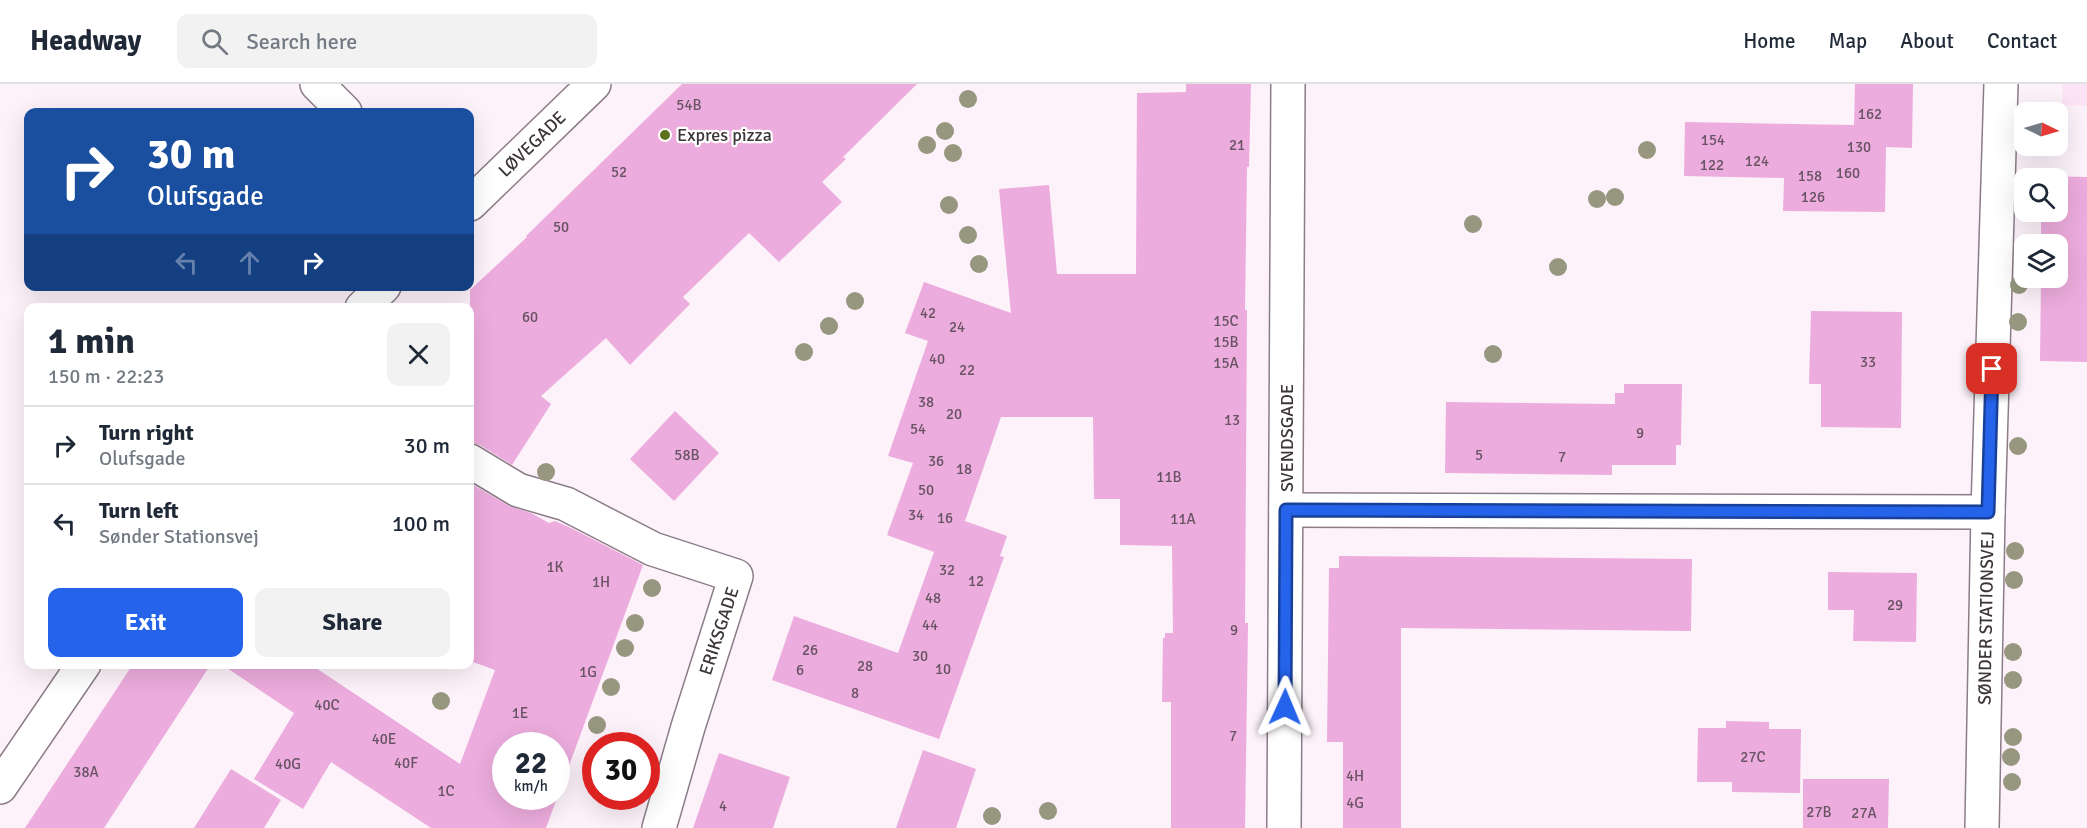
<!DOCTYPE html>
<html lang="en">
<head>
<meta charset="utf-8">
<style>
  :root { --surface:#fff; --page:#f2f2f3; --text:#1f2937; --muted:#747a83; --line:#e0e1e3; --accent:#2563eb }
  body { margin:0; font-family:Signika,sans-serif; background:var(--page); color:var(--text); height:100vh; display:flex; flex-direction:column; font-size:22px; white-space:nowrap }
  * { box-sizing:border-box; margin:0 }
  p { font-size:20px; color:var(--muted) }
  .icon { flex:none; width:33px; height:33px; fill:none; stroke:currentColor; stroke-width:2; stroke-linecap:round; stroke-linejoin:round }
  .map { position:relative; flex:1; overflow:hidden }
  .drawer { position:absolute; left:24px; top:219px; width:450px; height:366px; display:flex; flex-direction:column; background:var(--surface); border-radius:12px; box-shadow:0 6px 24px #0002 }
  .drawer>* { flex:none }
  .top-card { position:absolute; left:24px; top:24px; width:450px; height:183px; border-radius:12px; box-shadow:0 6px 24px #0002; background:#1a4fa0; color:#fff; overflow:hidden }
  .needle { width:39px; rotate:95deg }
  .buttons { position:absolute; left:2014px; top:18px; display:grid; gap:12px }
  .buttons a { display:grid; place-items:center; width:54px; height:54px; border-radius:12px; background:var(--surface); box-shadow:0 6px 24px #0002; font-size:30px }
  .speed { position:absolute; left:492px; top:648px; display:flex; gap:12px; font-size:30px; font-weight:700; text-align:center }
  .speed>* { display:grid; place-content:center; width:78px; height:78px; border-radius:50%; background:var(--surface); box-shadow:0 6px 24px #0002; line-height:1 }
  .speed small { font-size:15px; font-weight:400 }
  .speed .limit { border:9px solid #d22; background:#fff; color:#111 }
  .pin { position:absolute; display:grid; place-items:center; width:51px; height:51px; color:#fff; margin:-26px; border-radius:12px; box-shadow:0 3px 9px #0006 }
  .me { position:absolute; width:66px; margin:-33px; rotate:1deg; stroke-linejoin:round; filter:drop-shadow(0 0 4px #0008) }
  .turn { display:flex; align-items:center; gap:21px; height:126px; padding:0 24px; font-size:27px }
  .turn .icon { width:78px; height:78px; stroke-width:2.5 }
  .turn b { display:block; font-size:42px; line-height:51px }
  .lanes { display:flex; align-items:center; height:57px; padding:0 24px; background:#0003; justify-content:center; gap:30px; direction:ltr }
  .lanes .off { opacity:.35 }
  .round { display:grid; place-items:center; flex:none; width:63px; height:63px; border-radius:12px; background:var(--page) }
  .headline { display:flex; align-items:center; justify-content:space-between; height:102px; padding:0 24px }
  h1 { font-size:36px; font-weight:800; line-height:45px }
  .action { display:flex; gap:12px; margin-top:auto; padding:12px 24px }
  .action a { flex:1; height:69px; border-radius:12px; background:var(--accent); color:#fff; font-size:24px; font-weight:800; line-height:69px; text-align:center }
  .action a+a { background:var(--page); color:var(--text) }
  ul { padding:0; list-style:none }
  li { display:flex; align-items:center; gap:18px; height:78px; padding:0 24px; border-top:2px solid var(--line) }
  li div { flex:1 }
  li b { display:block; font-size:22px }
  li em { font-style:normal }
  header { display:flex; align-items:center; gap:36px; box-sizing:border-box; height:84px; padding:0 30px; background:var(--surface); border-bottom:2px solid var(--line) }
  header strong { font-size:28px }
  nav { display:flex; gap:33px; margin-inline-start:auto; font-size:21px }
  .search { width:420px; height:54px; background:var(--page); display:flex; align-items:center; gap:15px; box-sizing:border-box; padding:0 21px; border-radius:12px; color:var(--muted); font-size:22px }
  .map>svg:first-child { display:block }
  .built { fill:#fce3f5 }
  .building { fill:#ecacdd; fill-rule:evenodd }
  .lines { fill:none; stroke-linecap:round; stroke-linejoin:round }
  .street-casing { stroke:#8c7c88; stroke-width:36 }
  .secondary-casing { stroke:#8c7c88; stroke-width:36 }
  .street { stroke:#fff; stroke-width:33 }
  .secondary { stroke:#fff; stroke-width:33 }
  .tree { fill:#96977e }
  .route-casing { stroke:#184099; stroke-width:15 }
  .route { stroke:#2563eb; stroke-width:10 }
  .poi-dot { fill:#60711e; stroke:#fff; stroke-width:2 }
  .labels { text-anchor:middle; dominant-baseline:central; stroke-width:4.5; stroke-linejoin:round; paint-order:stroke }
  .number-label { font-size:15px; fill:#685363 }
  .poi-label { font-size:18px; fill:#3c353a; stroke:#fff; text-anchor:start }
  .street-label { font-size:18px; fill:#3c353a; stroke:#fff }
</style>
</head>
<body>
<header>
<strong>Headway</strong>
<div class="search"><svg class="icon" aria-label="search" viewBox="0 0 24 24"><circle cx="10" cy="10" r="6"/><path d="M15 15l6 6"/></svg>Search here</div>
<nav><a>Home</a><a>Map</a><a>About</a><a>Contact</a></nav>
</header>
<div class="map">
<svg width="2087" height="744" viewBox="0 0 2087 744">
  <rect width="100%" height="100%" fill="#fdf2fa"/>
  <path class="built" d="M2063,0h24v22l-25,-1z"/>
  <g class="building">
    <path d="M682,0h235l-74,73 3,2 -24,23 20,20 -63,60 -30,-29 -66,64 7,7 -60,61 -24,-27 -65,58 10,8 -39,61 -32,-20 -10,-3v-152l57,-53 -1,-1z"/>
    <path d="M1186,0h65l-2,83h-2l-2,143h2l-2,313h3l-3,205h-74v-126h-9l1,-64h2v-5h8l-1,-87 -52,-1v-46h-26l-1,-82h-92l-36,104 42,15 -7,20 4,1 -65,182 -167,-59 22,-64 104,37 36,-101 -47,-17 26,-72 -25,-7 40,-115 -23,-8 19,-51 87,31 -12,-124 50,-4 8,89h79l1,-181 49,-1z"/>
    <path d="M1855,0h58l-1,64 -26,-1 -1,65 -102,-1 1,-33 -100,-2 1,-54 169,3z"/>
    <path d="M2042,92l45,1v185l-47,-1 1,-83h17v-34h-17v-32h17v-34h-16z"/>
    <path d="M1811,227l91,1 -1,116 -80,-1v-43h-12z"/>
    <path d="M1624,300h58l-1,61h-5v20h-64v10l-167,-2 1,-71 169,2v-11h9z"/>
    <path d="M675,327l44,42 -45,48 -44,-42z"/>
    <path d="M470,399l39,23 22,7 18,10 6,-2 16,7 72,37 -97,263h-115l-100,-66 -28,47 -49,-30 40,-66 -73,-49h89l150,100 35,-94 -25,-9zM506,662h50v50h-50z"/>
    <path d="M1339,472l353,3 -1,72 -290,-3v200h-58v-86h-16l2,-174h10z"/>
    <path d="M1828,488l89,1 -1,69 -63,-1 1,-31h-26z"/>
    <path d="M133,580h78l-107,164h-79z"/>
    <path d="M1726,637l43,1v7h32l-1,64 -68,-1v-10h-35l1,-54h28z"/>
    <path d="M923,666l53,19 -20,59h-60z"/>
    <path d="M719,669l71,24 -17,51h-80z"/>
    <path d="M231,685l50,31 -17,28h-70z"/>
    <path d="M1803,695h86l-1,49h-85z"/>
  </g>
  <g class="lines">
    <defs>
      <g id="street">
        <path d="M317,0l28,28"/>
        <path d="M470,377l48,29 48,14 87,45 83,27 -48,151 -29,101"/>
        <path d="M1286,426l702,2"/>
        <path d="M1284,744l4,-744"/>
      </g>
      <g id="secondary">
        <path d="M470,120l124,-120"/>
        <path d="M362,224l22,-22"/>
        <path d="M0,703l84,-123"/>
        <path d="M1982,744l6,-316 13,-428"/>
      </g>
    </defs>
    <use href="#street" class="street-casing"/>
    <use href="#secondary" class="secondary-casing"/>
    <use href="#street" class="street"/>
    <use href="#secondary" class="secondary"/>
  </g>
  <g class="tree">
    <circle cx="968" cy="15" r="9"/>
    <circle cx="945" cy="47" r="9"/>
    <circle cx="927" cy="61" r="9"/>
    <circle cx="1647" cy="66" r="9"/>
    <circle cx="953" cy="69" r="9"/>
    <circle cx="1615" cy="113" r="9"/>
    <circle cx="1597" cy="115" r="9"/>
    <circle cx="949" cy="121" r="9"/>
    <circle cx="1473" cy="140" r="9"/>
    <circle cx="968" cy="151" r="9"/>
    <circle cx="979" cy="180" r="9"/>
    <circle cx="1558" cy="183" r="9"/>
    <circle cx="2019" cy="201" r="9"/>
    <circle cx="855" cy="217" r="9"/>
    <circle cx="2018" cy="238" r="9"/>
    <circle cx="829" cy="242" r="9"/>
    <circle cx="804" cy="268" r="9"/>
    <circle cx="1493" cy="270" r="9"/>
    <circle cx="2018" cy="362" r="9"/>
    <circle cx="546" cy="388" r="9"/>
    <circle cx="2015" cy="467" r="9"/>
    <circle cx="2014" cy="496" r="9"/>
    <circle cx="652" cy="504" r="9"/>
    <circle cx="635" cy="539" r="9"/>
    <circle cx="625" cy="564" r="9"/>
    <circle cx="2013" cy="568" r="9"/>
    <circle cx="2013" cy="596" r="9"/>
    <circle cx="611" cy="603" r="9"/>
    <circle cx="441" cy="617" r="9"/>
    <circle cx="597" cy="641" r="9"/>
    <circle cx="2013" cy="653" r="9"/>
    <circle cx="2011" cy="673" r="9"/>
    <circle cx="2012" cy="698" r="9"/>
    <circle cx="1048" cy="727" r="9"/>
    <circle cx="992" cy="732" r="9"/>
  </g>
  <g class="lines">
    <defs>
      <path id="route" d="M1285,623l1,-197 702,2 4,-143"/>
    </defs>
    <use href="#route" class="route-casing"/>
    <use href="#route" class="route"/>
  </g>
  <circle class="poi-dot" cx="665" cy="51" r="6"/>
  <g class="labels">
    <g class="number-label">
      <text x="689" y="21">54B</text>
      <text x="1870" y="30">162</text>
      <text x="1713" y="56">154</text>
      <text x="1237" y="61">21</text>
      <text x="1859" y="63">130</text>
      <text x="1757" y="77">124</text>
      <text x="1712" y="81">122</text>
      <text x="619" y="88">52</text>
      <text x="1848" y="89">160</text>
      <text x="1810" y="92">158</text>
      <text x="1813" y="113">126</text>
      <text x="561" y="143">50</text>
      <text x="928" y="229">42</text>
      <text x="530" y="233">60</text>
      <text x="1226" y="237">15C</text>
      <text x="957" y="243">24</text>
      <text x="1226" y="258">15B</text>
      <text x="937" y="275">40</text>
      <text x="1868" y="278">33</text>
      <text x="1226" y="279">15A</text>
      <text x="967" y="286">22</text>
      <text x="926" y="318">38</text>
      <text x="954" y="330">20</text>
      <text x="1232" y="336">13</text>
      <text x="918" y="345">54</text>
      <text x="1640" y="349">9</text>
      <text x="687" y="371">58B</text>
      <text x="1479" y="371">5</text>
      <text x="1562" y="373">7</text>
      <text x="936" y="377">36</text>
      <text x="964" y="385">18</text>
      <text x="1169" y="393">11B</text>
      <text x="926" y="406">50</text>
      <text x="916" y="431">34</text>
      <text x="945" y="434">16</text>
      <text x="1183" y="435">11A</text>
      <text x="555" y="483">1K</text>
      <text x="947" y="486">32</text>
      <text x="976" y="497">12</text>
      <text x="601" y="498">1H</text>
      <text x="933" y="514">48</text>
      <text x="1895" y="521">29</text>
      <text x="930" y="541">44</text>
      <text x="1234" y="546">9</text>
      <text x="810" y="566">26</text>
      <text x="920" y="572">30</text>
      <text x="865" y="582">28</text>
      <text x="943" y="585">10</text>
      <text x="800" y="586">6</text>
      <text x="588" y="588">1G</text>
      <text x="855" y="609">8</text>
      <text x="327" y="621">40C</text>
      <text x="520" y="629">1E</text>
      <text x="1233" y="652">7</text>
      <text x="384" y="655">40E</text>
      <text x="1753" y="673">27C</text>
      <text x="406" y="679">40F</text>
      <text x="288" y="680">40G</text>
      <text x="86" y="688">38A</text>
      <text x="1355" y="692">4H</text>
      <text x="446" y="707">1C</text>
      <text x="1355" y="719">4G</text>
      <text x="723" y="722">4</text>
      <text x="1819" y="728">27B</text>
      <text x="1864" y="729">27A</text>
    </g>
    <g class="poi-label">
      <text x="677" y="51">Expres pizza</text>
    </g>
    <g class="street-label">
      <text transform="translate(532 60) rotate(-44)">LØVEGADE</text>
      <text transform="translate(1287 354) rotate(-90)">SVENDSGADE</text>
      <text transform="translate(1986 534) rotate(-89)">SØNDER STATIONSVEJ</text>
      <text transform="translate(719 547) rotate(-72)">ERIKSGADE</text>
    </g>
  </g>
</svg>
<div class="buttons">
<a><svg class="needle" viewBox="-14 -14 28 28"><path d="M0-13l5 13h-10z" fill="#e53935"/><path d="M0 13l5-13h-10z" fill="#747a83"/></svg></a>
<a><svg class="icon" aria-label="search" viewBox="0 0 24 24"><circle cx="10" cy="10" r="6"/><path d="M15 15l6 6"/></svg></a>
<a><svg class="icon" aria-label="layers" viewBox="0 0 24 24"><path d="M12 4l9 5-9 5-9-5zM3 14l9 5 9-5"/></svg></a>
</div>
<div class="speed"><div>22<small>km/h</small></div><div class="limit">30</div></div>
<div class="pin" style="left:1992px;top:285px;background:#d93025"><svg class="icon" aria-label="arrive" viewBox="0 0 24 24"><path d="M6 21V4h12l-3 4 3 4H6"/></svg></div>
<svg class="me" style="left:1285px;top:623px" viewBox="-20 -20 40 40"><path d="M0-17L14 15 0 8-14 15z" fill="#2563eb" stroke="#fff" stroke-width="4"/></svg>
<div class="top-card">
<div class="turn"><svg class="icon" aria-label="right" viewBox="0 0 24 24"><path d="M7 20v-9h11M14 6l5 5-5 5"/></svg><div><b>30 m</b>Olufsgade</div></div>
<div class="lanes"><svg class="icon off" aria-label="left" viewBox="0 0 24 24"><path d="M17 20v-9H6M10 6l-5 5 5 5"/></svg><svg class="icon off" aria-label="ahead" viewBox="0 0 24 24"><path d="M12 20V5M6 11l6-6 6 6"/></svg><svg class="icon" aria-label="right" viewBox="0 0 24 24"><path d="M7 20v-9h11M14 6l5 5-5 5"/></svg></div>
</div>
<section class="drawer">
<div class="headline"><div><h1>1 min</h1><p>150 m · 22:23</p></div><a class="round"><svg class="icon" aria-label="close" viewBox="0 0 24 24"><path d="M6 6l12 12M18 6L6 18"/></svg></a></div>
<ul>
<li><svg class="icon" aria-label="right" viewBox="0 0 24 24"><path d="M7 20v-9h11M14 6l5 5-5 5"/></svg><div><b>Turn right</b><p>Olufsgade</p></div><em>30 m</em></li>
<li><svg class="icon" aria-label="left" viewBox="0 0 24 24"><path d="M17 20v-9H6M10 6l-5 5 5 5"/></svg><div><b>Turn left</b><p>Sønder Stationsvej</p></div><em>100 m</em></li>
</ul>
<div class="action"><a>Exit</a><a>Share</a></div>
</section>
</div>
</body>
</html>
